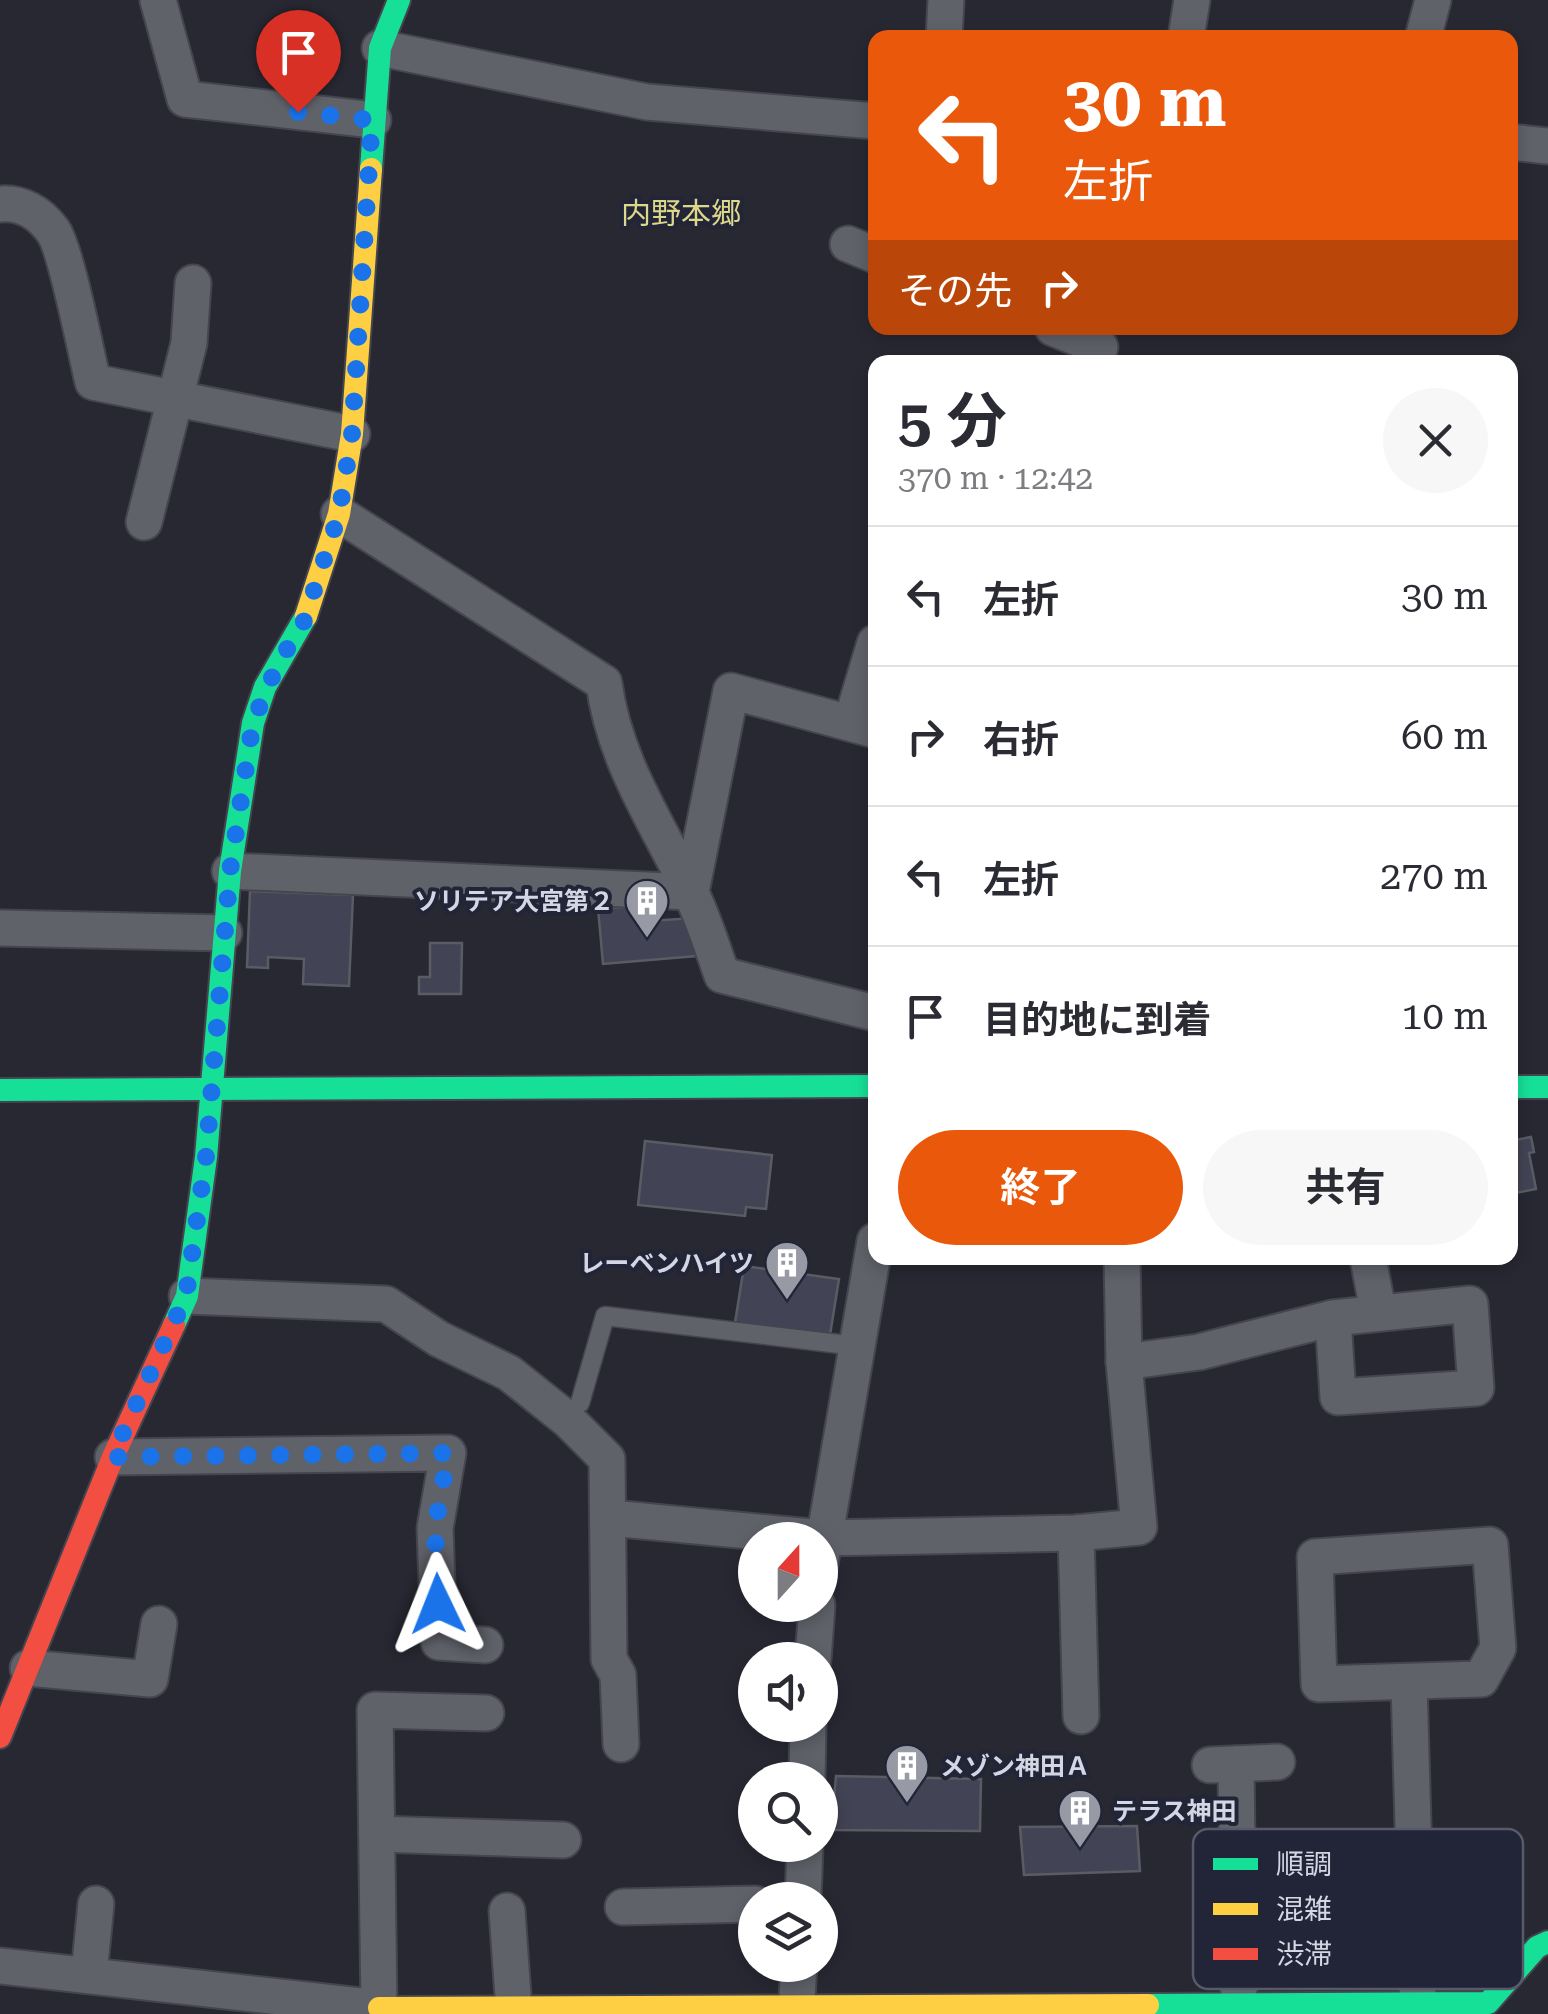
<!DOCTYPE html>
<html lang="ja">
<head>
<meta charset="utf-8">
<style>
  :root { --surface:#fff; --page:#f7f7f7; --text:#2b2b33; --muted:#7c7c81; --line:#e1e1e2; --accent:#ea580c }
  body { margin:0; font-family:"Roboto Serif","Noto Sans JP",serif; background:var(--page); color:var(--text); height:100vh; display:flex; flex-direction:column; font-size:38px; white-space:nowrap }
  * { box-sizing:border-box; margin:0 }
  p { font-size:32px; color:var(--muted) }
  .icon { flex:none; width:55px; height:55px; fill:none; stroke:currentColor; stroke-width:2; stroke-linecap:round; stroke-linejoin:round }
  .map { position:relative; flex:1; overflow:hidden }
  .side { position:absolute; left:868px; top:355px; width:650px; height:910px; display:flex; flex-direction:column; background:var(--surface); border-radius:20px; box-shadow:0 5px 15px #0003 }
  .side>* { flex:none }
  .banner { position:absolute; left:868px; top:30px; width:650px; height:305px; border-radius:20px; box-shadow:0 5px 15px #0003; background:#ea580c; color:#fff; overflow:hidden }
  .needle { width:65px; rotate:21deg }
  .tools { position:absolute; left:738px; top:1522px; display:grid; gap:20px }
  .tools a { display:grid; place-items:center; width:100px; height:100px; border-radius:50%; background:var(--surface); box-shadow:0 5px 15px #0003; font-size:50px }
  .pin { position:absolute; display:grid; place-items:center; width:85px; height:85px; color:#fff; margin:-102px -42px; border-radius:50% 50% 50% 0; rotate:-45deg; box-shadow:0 0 10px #0007 }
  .pin .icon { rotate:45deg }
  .me { position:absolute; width:110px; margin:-55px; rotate:358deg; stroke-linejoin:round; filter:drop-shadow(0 0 8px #0008) }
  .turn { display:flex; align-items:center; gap:35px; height:210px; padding:0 30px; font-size:45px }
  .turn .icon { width:130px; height:130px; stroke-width:2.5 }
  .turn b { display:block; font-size:70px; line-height:85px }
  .then { display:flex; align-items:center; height:95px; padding:0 30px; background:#0003; gap:20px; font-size:38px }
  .round { display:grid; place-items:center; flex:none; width:105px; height:105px; border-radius:52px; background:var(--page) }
  .summary { display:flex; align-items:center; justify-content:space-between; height:170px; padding:0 30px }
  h1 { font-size:60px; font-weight:700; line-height:75px }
  .primary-button { display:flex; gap:20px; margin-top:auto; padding:20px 30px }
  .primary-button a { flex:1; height:115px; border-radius:60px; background:var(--accent); color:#fff; font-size:40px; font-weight:700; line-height:115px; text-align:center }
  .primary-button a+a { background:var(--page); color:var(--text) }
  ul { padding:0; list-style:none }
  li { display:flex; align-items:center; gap:30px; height:140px; padding:0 30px; border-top:2px solid var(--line) }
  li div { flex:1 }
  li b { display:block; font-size:38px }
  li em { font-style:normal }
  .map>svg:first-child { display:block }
  .building { fill:#424354; stroke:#5a5c64; stroke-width:2.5 }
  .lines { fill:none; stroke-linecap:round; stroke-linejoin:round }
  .lane-casing { stroke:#44454e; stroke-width:21 }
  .street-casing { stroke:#44454e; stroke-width:39 }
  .fast-casing { stroke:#44454e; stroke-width:26 }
  .slow-casing { stroke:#44454e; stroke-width:26 }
  .jam-casing { stroke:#44454e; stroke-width:26 }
  .lane { stroke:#60626a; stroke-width:18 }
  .street { stroke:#60626a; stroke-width:35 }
  .fast { stroke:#16e098; stroke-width:22 }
  .slow { stroke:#ffcf43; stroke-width:22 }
  .jam { stroke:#f24e42; stroke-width:22 }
  .route { stroke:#1a73e8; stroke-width:18; stroke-dasharray:0 32.4 }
  .labels { text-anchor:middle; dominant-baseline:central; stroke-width:8; stroke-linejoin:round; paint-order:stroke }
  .poi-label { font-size:25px; font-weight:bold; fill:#d4d7e3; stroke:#222537; text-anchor:end }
  .quarter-label { font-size:30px; fill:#ddd789; stroke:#222537 }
  .key { fill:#222537; stroke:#575a6b; stroke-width:2.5 }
  .key-label { font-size:28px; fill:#d4d7e3 }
</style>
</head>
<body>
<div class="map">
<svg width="1548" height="2014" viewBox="0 0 1548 2014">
  <rect width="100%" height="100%" fill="#272832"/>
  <g class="building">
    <path d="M250,891l103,4 -4,91 -46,-2 1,-25 -36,-2v11l-21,-1z"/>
    <path d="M633,907l3,15 56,-4 4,38 -93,8 -5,-56z"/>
    <path d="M430,943h32l-1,51h-42v-17h11z"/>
    <path d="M1531,1137l3,15 -5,1 7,36 -26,5v-53z"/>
    <path d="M645,1141l127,14 -6,54 -20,-2 -1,9 -107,-11z"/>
    <path d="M744,1266l95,13 -9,56 -95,-12z"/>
    <path d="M836,1776l145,3 -1,52 -149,-1z"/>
    <path d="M1137,1826l3,45 -116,4 -4,-48z"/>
  </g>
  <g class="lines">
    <defs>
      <path id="lane" d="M580,1403l25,-87 251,30"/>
      <g id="street">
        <path d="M158,0l27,99 188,21"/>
        <path d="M944,38l2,-38"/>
        <path d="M1186,38l6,-38"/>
        <path d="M1423,38l10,-38"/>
        <path d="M380,48l267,54 228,19"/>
        <path d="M1510,142l38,4"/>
        <path d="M0,204c21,-2 40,9 53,27 13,18 33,122 40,151l259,52"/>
        <path d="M848,244l27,11"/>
        <path d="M1053,328l47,19"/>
        <path d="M339,514l265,169c10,77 52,138 85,206 14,27 23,58 33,86l153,38"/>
        <path d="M144,522l45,-179 4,-60"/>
        <path d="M851,723l24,-80"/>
        <path d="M230,871l461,21"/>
        <path d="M691,892l40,-201 144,39"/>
        <path d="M0,928l224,5"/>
        <path d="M1368,1258l10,53"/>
        <path d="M187,1296l199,8 53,35 70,34 59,47 39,39 2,200 9,16 3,69"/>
        <path d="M1124,1362l75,-10 134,-34 137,-14 6,84 -138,9 -5,-79"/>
        <path d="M113,1457l335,-4 -13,75 4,114 46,3"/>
        <path d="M611,1518l211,20 254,-5 63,-6 -15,-165 -2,-104"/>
        <path d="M1076,1533l5,183"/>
        <path d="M1490,1545l8,103 -17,31 -162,5 -4,-127z"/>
        <path d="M820,1564l55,-323"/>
        <path d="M813,1660l4,-55"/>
        <path d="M28,1668l122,11 9,-55"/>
        <path d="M1409,1683l9,320"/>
        <path d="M1236,1764l3,244"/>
        <path d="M1210,1765l67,-3"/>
        <path d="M807,1780l1,-55"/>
        <path d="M377,1834l186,6"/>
        <path d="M803,1900l2,-55"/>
        <path d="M623,1907l132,-3"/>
        <path d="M507,1911l7,100"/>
        <path d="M0,1966l379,42 -4,-298 111,3"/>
        <path d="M89,1974l7,-70"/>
        <path d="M796,2014l3,-49"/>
      </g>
      <g id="fast">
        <path d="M371,169l9,-121 19,-48"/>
        <path d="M1510,1087h38"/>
        <path d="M0,1090l875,-4"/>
        <path d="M174,1325l13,-29 19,-139 24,-286 23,-148 12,-36 41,-71"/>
        <path d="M1148,2005l340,-2 49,-56 11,-5"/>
      </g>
      <g id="slow">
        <path d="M306,616l33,-102 13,-80 19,-265"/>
        <path d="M379,2008l769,-3"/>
      </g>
      <path id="jam" d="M0,1737l113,-280 61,-132"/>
    </defs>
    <use href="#lane" class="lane-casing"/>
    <use href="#street" class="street-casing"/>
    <use href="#fast" class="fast-casing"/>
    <use href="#slow" class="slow-casing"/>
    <use href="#jam" class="jam-casing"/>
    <use href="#lane" class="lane"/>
    <use href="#street" class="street"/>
    <use href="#fast" class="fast"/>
    <use href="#slow" class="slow"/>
    <use href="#jam" class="jam"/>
  </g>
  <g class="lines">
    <path class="route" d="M298,112l74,8 -20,314 -13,80 -37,113 -23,34 -26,61 -23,149 -24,286 -20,139 -74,161 336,-4 -13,75 3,76"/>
  </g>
  <defs>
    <symbol id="building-pin" viewBox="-11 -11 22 30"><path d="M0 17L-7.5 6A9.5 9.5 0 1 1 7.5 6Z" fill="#979aa5" stroke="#222537"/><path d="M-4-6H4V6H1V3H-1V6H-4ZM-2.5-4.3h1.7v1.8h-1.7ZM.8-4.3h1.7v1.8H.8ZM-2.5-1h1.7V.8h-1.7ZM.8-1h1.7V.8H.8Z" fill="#fff"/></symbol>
  </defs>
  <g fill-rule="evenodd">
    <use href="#building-pin" x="622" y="876" width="50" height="68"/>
    <use href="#building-pin" x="762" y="1238" width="50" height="68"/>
    <use href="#building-pin" x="882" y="1741" width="50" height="68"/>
    <use href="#building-pin" x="1055" y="1786" width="50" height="68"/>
  </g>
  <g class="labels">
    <g class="poi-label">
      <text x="614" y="901">ソリテア大宮第２</text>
      <text x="754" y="1263">レーベンハイツ</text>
      <text x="940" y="1766" text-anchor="start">メゾン神田Ａ</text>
      <text x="1112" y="1811" text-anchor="start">テラス神田</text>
    </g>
    <g class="quarter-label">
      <text x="681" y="213">内野本郷</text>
    </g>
  </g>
  <rect x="1193" y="1829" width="330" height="160" rx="15" class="key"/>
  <rect x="1213" y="1858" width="45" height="12" fill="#16e098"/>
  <rect x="1213" y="1903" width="45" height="12" fill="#ffcf43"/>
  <rect x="1213" y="1948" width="45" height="12" fill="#f24e42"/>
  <g class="key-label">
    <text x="1276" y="1874">順調</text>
    <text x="1276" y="1919">混雑</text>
    <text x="1276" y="1964">渋滞</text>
  </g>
</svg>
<div class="tools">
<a><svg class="needle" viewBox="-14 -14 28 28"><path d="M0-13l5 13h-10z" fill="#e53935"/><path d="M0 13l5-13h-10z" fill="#7c7c81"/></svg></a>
<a><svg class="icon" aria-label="sound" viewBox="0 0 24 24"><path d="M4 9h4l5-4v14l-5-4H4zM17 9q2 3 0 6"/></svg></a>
<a><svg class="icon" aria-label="search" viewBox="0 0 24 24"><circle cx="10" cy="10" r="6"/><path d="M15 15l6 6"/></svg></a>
<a><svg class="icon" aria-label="layers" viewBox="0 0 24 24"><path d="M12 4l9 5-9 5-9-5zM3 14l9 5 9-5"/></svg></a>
</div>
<div class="pin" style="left:298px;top:112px;background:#d93025"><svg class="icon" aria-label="arrive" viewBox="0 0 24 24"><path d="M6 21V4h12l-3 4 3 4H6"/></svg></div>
<svg class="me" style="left:438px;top:1604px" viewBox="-20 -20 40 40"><path d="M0-17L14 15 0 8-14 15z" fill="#1a73e8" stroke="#fff" stroke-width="4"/></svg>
<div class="banner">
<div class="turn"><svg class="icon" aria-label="left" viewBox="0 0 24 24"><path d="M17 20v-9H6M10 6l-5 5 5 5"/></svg><div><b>30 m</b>左折</div></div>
<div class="then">その先<svg class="icon" aria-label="right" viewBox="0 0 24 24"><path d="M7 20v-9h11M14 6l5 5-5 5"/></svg></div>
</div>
<section class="side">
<div class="summary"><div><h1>5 分</h1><p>370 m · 12:42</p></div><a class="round"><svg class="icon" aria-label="close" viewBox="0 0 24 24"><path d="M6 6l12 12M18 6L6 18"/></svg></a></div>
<ul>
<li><svg class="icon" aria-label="left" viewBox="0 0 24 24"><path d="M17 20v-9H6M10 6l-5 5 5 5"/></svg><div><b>左折</b></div><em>30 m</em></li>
<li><svg class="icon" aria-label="right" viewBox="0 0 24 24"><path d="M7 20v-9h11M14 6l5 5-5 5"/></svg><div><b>右折</b></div><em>60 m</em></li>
<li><svg class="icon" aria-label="left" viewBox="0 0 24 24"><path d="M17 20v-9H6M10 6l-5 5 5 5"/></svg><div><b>左折</b></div><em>270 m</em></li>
<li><svg class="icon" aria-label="arrive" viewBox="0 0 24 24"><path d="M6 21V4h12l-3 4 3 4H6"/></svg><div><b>目的地に到着</b></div><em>10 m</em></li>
</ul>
<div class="primary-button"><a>終了</a><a>共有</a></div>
</section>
</div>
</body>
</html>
